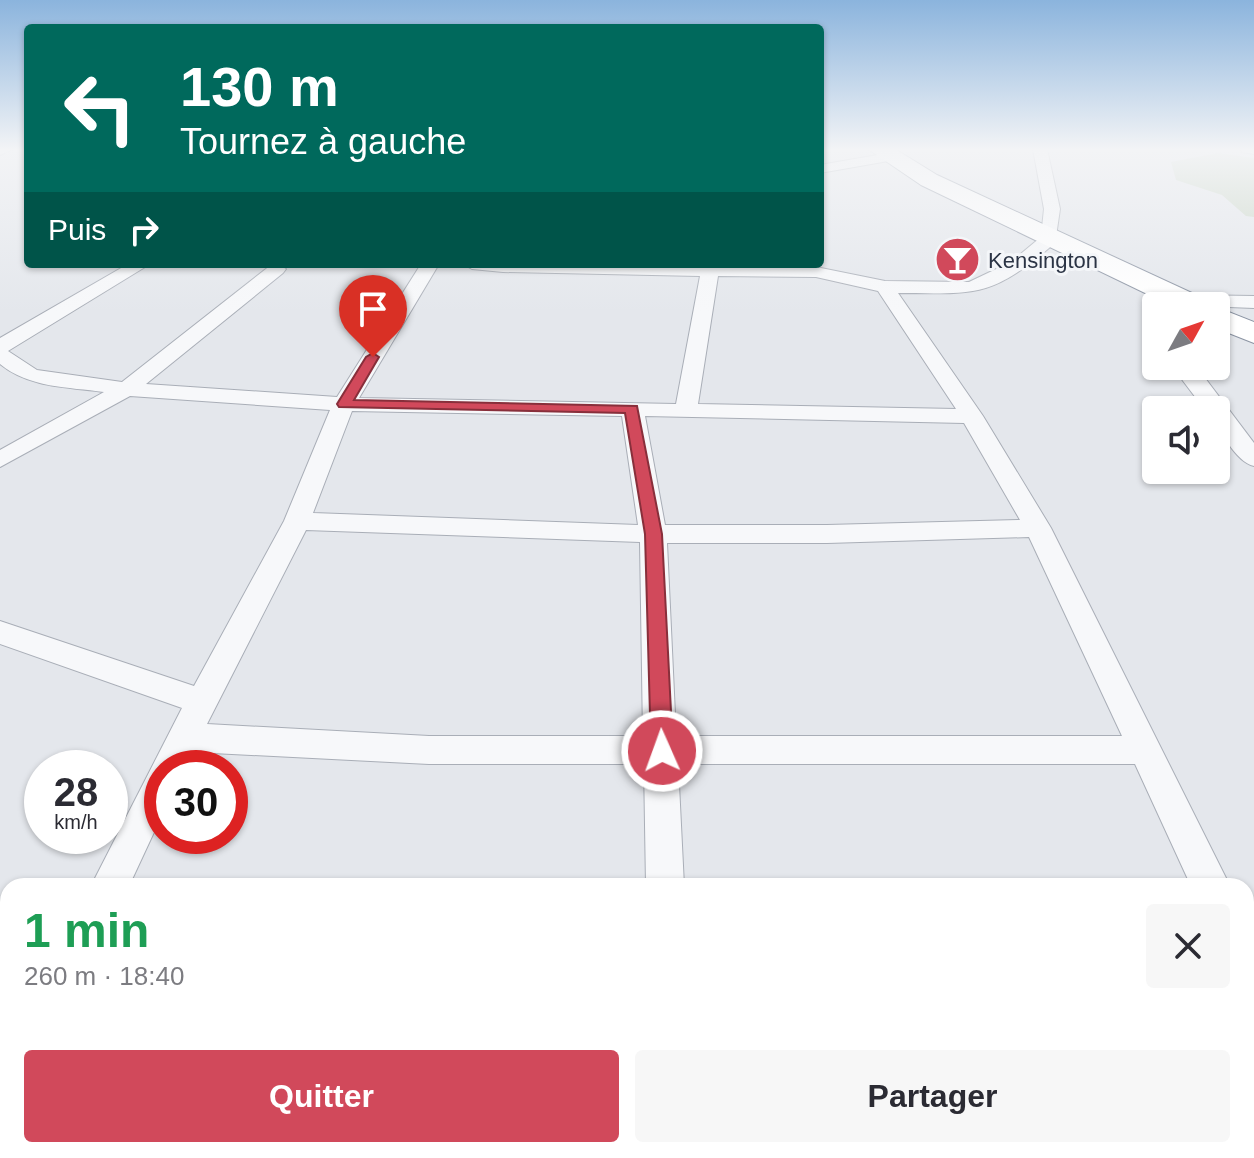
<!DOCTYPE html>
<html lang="fr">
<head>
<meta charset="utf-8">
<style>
  :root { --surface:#fff; --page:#f7f7f7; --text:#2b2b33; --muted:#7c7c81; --accent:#d1495b }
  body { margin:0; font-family:Helvetica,sans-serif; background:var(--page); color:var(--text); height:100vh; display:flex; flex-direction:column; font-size:30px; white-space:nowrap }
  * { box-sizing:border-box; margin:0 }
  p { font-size:26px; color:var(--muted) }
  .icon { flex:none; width:44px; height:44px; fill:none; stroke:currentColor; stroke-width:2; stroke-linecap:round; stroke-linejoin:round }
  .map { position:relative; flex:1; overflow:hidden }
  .sheet { position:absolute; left:0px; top:878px; width:1254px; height:280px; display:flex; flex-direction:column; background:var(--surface); border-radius:24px 24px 0 0; box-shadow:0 2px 6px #0004 }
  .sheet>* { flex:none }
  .banner { position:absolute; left:24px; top:24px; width:800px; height:244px; border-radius:8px; box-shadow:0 2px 6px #0004; background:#00695c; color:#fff; overflow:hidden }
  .needle { width:52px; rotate:50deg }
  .tools { position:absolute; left:1142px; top:292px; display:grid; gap:16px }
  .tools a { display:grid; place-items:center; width:88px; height:88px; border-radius:8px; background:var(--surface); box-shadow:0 2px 6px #0004; font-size:40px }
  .speed { position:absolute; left:24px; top:750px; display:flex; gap:16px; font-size:40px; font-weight:700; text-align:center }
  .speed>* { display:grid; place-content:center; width:104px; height:104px; border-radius:50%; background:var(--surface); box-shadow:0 2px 6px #0004; line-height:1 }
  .speed small { font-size:20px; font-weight:400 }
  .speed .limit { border:12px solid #d22; background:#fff; color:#111 }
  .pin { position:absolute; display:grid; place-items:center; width:68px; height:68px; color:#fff; margin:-82px -34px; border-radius:50% 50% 50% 0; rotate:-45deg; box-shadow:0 0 8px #0007 }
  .pin .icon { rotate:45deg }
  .me { position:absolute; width:88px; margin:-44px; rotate:358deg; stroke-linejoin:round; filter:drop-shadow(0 0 6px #0008) }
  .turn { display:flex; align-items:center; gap:28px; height:168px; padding:0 24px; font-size:36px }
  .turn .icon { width:104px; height:104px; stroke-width:2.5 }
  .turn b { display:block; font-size:56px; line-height:68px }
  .then { display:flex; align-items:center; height:76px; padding:0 24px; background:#0003; gap:16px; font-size:30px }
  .round { display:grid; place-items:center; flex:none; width:84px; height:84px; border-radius:8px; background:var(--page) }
  .summary { display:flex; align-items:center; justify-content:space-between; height:136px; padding:0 24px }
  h1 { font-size:48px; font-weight:700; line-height:60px; color:#1e9e55 }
  .primary-button { display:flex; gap:16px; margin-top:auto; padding:16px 24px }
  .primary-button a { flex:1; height:92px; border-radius:8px; background:var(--accent); color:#fff; font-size:32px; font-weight:700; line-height:92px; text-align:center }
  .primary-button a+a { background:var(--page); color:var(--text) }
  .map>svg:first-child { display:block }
  .green { fill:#c9d6c5 }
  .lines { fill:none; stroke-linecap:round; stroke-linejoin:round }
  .street-casing { stroke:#a9aeb7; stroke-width:2 }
  .highway-casing { stroke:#8b94a3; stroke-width:2 }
  .street { fill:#f7f8fa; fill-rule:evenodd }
  .highway { fill:#fff; fill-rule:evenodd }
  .route { fill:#d1495b; stroke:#882f3b; stroke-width:2 }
  .labels { text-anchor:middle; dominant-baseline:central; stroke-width:6; stroke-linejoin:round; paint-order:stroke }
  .far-poi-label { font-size:22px; fill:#2b3445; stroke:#f4f6f9; text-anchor:start }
</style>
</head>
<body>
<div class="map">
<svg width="1254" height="1158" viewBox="0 0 1254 1158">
  <rect width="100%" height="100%" fill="#e4e7ec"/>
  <path class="green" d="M1218,153l36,5v59l-8,-1 -24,-21 -46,-15 -5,-18z"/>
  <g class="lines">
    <defs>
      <g id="street">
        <path d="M0,149h13l-13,6z"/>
        <path d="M1033,149h14l13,60 -5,34c-63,54 -76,51 -157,50l85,123 68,112 179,358h-39l-56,-122h-457l6,122h-38l-2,-122h-215l-236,-12 -9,16h-22v47l-33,71h-38l91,-178 -182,-64v-23l194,65 90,-165 46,-111 -200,-14 -130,71v-17l104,-58c-36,-5 -75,-4 -104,-28v-26l128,-74h22l-142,87 29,19 85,12 149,-117 7,-1 8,5 -3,4 -137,111 191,13 84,-133h18l-80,134 317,6 24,-128 -197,-4 -31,-3 -9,-5 353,3 69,14 84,1 42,-20 30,-25 3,-28zM718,276l98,1 62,14 78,118 -258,-5zM352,411l270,5 16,109 -325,-12zM645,416l319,7 56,97 -193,5h-162zM306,530l334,12 3,194h-214l-222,-12zM1029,537l93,199h-446l-9,-193h160z"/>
        <path d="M1240,149h14v5l-12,-2z"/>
        <path d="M889,153l7,4 -2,3 -74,13v-8z"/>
        <path d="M1186,295l68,1v12l-75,-3 -2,-4 2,-4z"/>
        <path d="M1231,318l7,2 3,4 -25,15v-14z"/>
        <path d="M1176,366h20l58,77v23c-18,-4 -38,-38 -38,-56h-11l-31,-41z"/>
        <path d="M1246,938l8,3v55l-8,-4z"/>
        <rect x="1246" y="1070" width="8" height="44"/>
        <path d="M8,1076v59l-8,3v-58z"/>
        <path d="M648,1150h46l2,8h-48z"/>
      </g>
      <g id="highway">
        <path d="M868,149h27l42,26 270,125 4,6h-39l-251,-121z"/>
        <path d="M1216,307l38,15v21l-38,-15z"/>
      </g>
    </defs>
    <use href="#street" class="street-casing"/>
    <use href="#highway" class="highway-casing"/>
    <use href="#street" class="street"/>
    <use href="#highway" class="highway"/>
  </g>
  <linearGradient id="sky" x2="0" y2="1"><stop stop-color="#8bb4dd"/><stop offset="0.48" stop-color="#f3f4f6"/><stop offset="1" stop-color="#f3f4f6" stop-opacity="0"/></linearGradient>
  <rect width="1254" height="312" fill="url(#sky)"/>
  <path class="route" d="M373,353l6,4 -25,43 283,6 25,128 11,217 -3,7 -8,3 -8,-3 -3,-7 -6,-217 -20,-121 -286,-6 -2,-3 29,-47z"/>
  <defs>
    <symbol id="bar-disc" viewBox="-11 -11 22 22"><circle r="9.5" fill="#d1495b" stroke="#f4f6f9"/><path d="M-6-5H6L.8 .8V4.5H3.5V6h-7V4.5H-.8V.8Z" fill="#fff"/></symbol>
  </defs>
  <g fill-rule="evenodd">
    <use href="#bar-disc" x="932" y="234" width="51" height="51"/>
  </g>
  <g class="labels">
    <g class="far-poi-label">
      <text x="988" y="260">Kensington</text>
    </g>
  </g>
</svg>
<div class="tools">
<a><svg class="needle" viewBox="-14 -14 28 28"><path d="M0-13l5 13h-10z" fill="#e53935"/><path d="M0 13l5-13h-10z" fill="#7c7c81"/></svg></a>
<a><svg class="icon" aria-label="sound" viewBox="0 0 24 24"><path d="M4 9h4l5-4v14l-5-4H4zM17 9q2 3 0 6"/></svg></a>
</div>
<div class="speed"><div>28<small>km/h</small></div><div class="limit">30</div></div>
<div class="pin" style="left:373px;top:357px;background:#d93025"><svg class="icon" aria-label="arrive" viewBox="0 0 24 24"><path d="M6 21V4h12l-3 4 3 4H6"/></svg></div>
<svg class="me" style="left:662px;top:751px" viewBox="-20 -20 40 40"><circle r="17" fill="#d1495b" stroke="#fff" stroke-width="3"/><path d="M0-11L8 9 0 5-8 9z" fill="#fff"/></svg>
<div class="banner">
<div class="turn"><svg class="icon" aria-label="left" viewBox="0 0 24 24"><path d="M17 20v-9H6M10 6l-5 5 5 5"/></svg><div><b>130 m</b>Tournez à gauche</div></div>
<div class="then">Puis<svg class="icon" aria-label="right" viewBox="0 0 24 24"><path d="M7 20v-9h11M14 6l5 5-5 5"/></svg></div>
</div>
<section class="sheet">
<div class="summary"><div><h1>1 min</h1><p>260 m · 18:40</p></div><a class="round"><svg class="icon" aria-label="close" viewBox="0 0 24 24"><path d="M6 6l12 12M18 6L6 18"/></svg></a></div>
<div class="primary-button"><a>Quitter</a><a>Partager</a></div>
</section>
</div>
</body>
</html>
